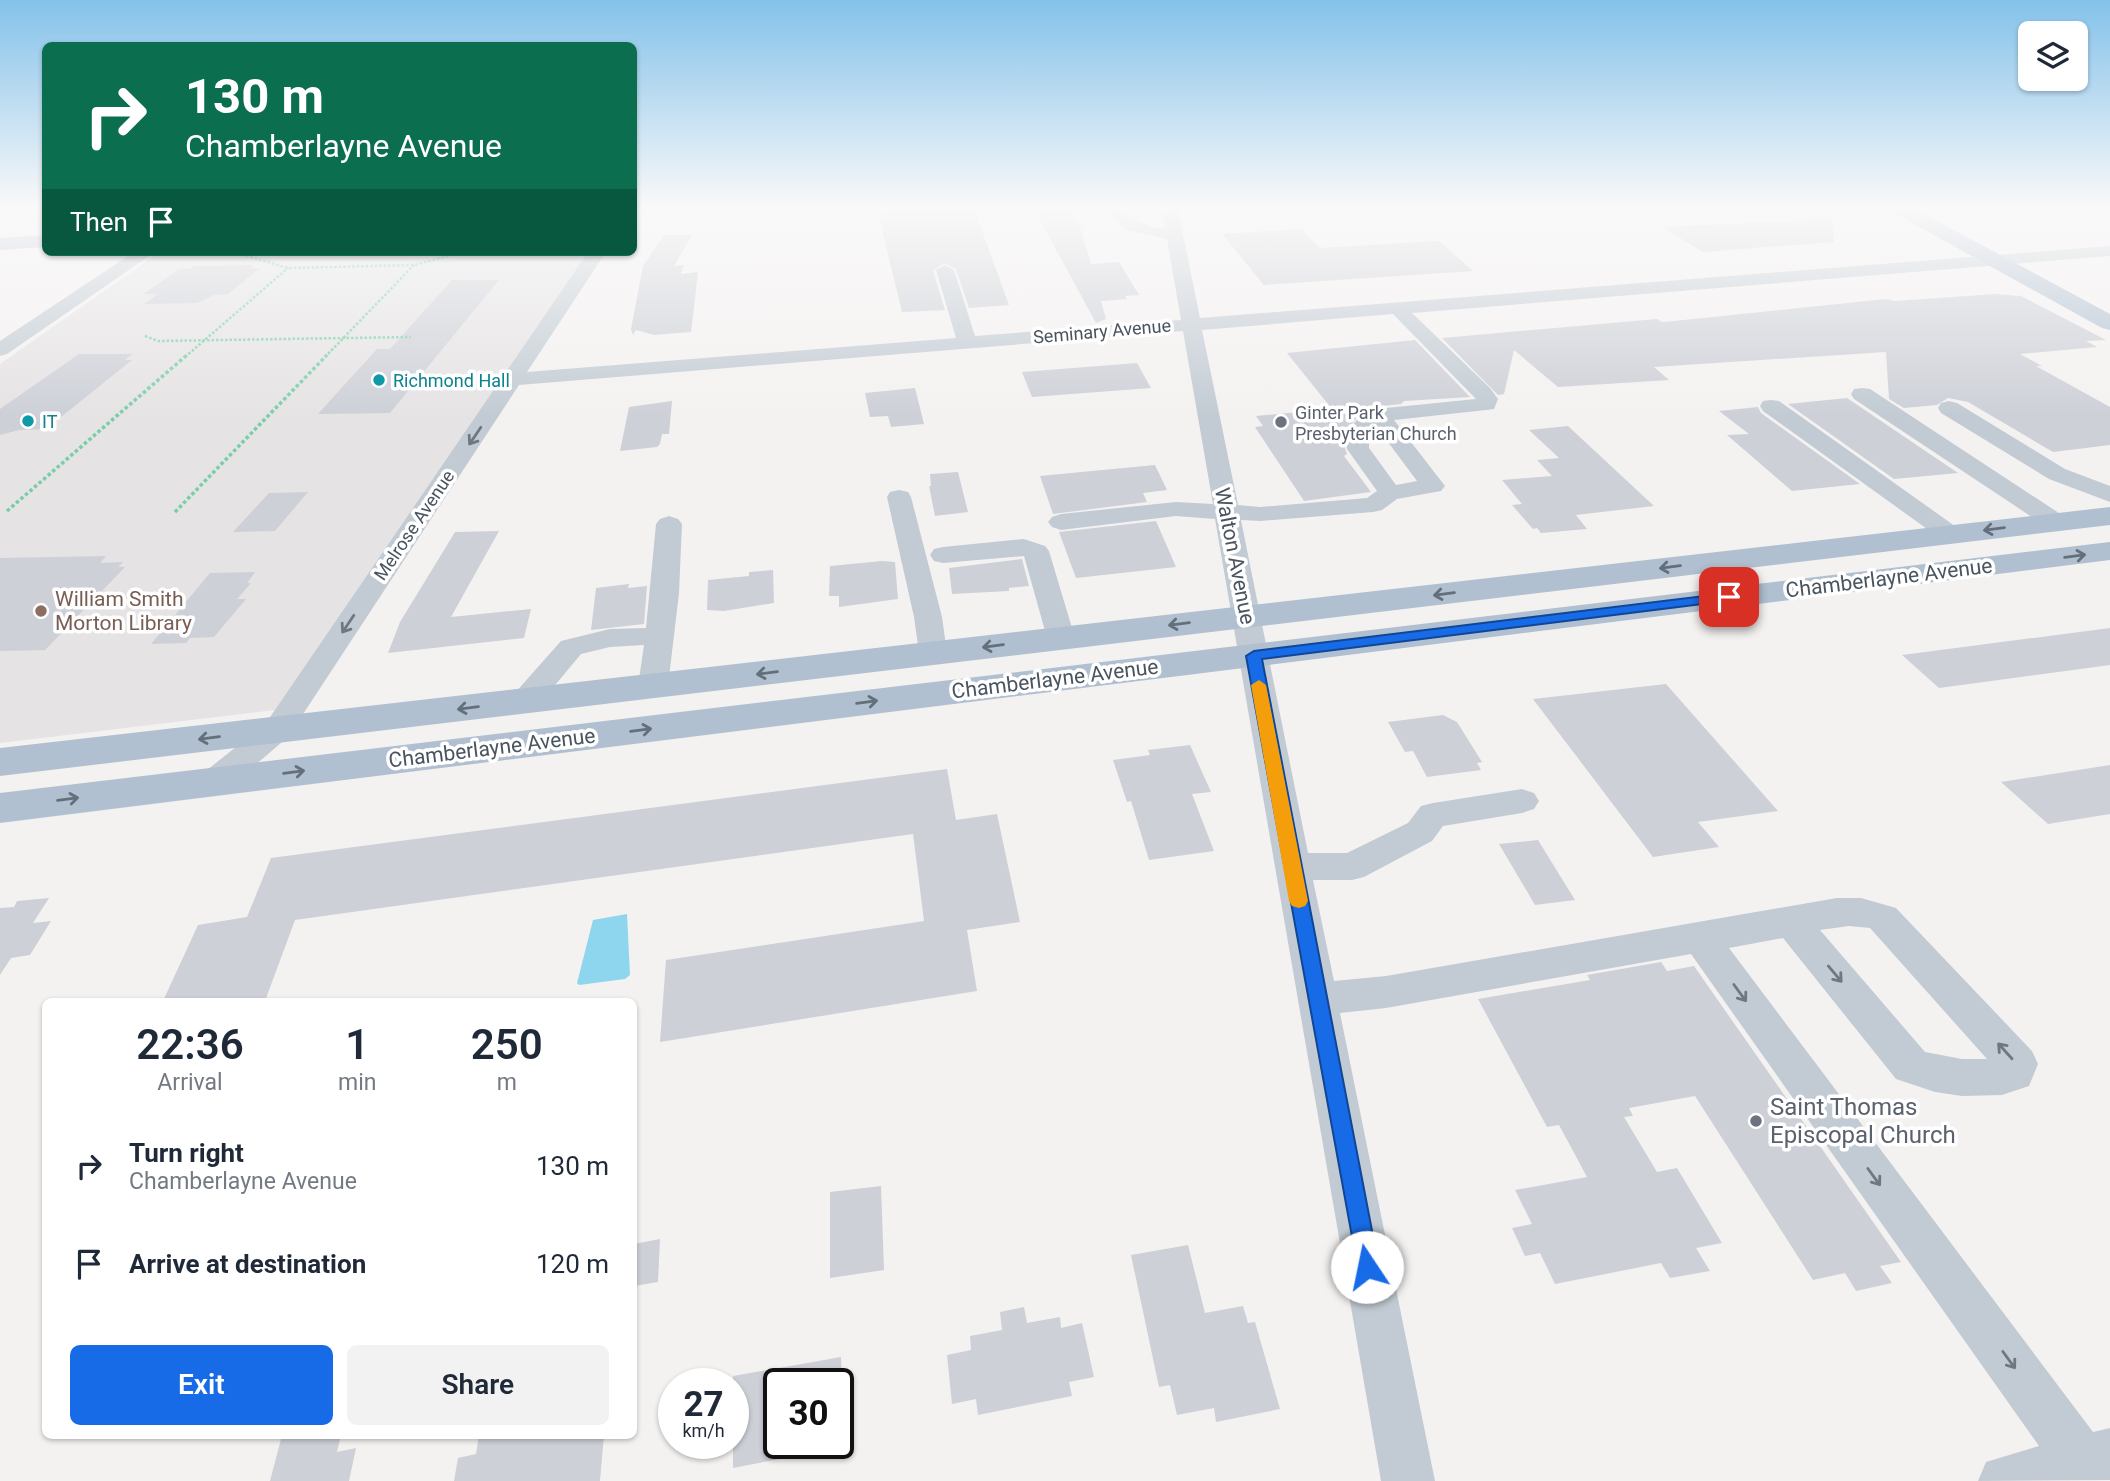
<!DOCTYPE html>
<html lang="en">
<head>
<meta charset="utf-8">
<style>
  :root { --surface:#fff; --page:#f2f2f3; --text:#1f2937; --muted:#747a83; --accent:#186be7 }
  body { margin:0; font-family:Roboto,sans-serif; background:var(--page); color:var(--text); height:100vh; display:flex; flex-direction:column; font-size:26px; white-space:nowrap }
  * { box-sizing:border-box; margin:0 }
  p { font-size:23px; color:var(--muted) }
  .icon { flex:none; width:38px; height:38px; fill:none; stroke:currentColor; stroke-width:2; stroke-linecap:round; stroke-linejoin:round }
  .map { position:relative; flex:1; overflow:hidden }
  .details { position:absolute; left:42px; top:998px; width:595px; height:441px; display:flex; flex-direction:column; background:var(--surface); border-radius:10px; box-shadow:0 2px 5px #0004 }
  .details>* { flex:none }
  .banner { position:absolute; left:42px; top:42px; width:595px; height:214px; border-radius:10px; box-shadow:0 2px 5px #0004; background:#0b6e4f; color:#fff; overflow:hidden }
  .controls { position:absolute; left:2018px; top:21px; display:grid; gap:14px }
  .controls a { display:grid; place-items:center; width:70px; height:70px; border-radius:10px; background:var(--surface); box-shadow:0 2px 5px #0004; font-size:35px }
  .speed { position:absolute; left:658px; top:1368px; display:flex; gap:14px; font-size:35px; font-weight:700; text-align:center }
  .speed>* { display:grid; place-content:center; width:91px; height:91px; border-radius:50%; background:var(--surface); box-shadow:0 2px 5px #0004; line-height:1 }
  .speed small { font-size:18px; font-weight:400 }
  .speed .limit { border:4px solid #111; border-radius:10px; background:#fff; color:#111 }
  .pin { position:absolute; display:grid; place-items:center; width:60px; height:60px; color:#fff; margin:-30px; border-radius:14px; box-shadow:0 4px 10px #0006 }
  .me { position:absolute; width:77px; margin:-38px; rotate:349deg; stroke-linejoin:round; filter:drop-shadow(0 0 5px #0008) }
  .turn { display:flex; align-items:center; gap:24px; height:147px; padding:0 28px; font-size:32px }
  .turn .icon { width:91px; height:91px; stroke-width:2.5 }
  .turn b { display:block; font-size:49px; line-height:60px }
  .then { display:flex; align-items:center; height:66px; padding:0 28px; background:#0003; gap:14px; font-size:26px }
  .eta { display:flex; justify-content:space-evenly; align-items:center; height:119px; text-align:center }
  .eta b { font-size:42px; font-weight:600; line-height:49px }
  .action { display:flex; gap:14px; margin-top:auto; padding:14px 28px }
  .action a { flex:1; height:80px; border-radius:10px; background:var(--accent); color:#fff; font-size:28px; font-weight:600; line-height:80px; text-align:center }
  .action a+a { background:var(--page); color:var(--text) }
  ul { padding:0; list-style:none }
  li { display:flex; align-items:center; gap:21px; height:98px; padding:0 28px }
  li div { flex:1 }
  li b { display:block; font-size:26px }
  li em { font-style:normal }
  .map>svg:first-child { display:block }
  .education { fill:#e5e3e3 }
  .water { fill:#8ed6ed }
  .building { fill:#cdd0d7 }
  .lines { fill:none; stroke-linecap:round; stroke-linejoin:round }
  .path-far1 { stroke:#78cfa7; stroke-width:2.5; stroke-dasharray:2.5 2; stroke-linecap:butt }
  .path { stroke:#78cfa7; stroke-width:3.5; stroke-dasharray:3.5 2.5; stroke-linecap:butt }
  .minor { fill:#c2cbd3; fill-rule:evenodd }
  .major { fill:#b1c0d0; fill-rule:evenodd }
  .oneway { stroke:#6d7882 }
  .oneway2 { stroke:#636f7b }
  .route { fill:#186be7; stroke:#104696; stroke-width:2 }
  .slow { fill:#f59e0b }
  .culture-dot { fill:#0f9aa8; stroke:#fff; stroke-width:2.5 }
  .worship-dot { fill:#6b7280; stroke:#fff; stroke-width:2.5 }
  .education-dot { fill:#8d6e63; stroke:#fff; stroke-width:2.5 }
  .labels { text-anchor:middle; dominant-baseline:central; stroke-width:7; stroke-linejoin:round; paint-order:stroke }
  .far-street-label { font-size:18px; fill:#49545f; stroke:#fff }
  .far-culture-label { font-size:18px; fill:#0d838f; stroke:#fff; text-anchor:start }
  .far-worship-label { font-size:18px; fill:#5b616d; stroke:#fff; text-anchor:start }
  .street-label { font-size:21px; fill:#49545f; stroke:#fff }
  .education-label { font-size:21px; fill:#785e54; stroke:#fff; text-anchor:start }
  .near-worship-label { font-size:24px; fill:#5b616d; stroke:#fff; text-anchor:start }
</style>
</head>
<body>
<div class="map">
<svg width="2110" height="1481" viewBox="0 0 2110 1481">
  <rect width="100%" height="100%" fill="#f4f2f1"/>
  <path class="education" d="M160,252h428l-313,458 -275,33v-379z"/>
  <path class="water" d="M627,914l3,61 -5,4 -46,6 -2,-2 16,-63z"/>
  <g class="building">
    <path d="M899,209h75l35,96 -40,3 -13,-39 -12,-6 -11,8 12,39 -43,2 -24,-99z"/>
    <path d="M1034,209h36l5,11h3l13,44 28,-2 20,33 -14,1 2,3 -26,2 5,18 -10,4z"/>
    <path d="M1832,219l2,23 -131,10 -41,-25z"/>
    <path d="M1301,229l19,19 119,-7 34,30 -209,14 -42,-51z"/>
    <path d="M664,235h28l-18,31 10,-1 -3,9 17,-2 -7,60 -37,3 -18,-5 -3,5 -2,-6 12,-63z"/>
    <path d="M253,265l-4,4 11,-1 -32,26 -14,1 -17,8 -53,1 14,-10h-14l35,-25h11l5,-3z"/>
    <path d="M452,280h47l-109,133 -72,1 59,-65h13z"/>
    <path d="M1995,294l26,2 85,44 -20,1 11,6 -77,7 22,12h-6l74,41v38l-57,7 -85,-50 -20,-4 -11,7 -33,3 -15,-9 -3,-47 -232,15 15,13 -111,7 -44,-37 -10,44 -6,1 -56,-57 215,-19 5,3 12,-1 212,-22 9,2z"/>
    <path d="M1415,340l55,57 -66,4 -3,3 -37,4 -18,24 -3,11 4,11 -3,2 27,36 -67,9 -49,-74 8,-1 -7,-10 76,-7 -45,-56z"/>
    <path d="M79,354h53l-7,6h7l-86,69 -27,1 -19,5v-26z"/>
    <path d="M1137,363l14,25 -119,9 -10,-25z"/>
    <path d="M915,388l9,36 -33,3 -3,-11 -18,1 -5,-24z"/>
    <path d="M1847,398l111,75 -64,6 -106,-75z"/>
    <path d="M672,401l-3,33h-7l-2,10 -3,3 -37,4 9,-44z"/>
    <path d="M1758,407l3,6 99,71 -68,7 -65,-56 22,-1 -30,-23z"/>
    <path d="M1568,426l86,80 -78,9 11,14 -46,4 -4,-5 -4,1 -21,-24 10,-1 -20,-24 50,-4 -15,-16 22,-2 -30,-28z"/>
    <path d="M1155,465l12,25 -24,3 4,9 -94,12 -13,-38z"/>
    <path d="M958,472l10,40 -33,4 -6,-30h2l-1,-12z"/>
    <path d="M308,492l-33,39 -42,1 36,-39z"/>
    <path d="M1156,521l20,46 -100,11 -17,-46z"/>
    <path d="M499,531l-48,86 80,-8 -7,29 -136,15 12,-31 55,-90z"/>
    <path d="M106,556l-6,7 23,-1 -5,5h7l-80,83 -45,1v-93z"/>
    <path d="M1022,559l7,27 -20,2v3l-57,3 -3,-26z"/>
    <path d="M882,561l13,1 3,37 -59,8v-11h-10l1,-30z"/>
    <path d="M773,570l1,33 -50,8 -17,-1 1,-30 41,-4v-4z"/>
    <path d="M255,572l-8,11h4l-14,16h9l-32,38 -24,1 -4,5 -35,1 59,-71z"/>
    <path d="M629,584l-1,4 19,-2 -3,38 -53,6 5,-42z"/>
    <path d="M2110,628v37l-171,23 -37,-33z"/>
    <path d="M1666,684l112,127 -80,11 21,25 -66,10 -120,-158z"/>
    <path d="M1443,715l14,7 25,40 -5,1 4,7 -54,7 -14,-26 -8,1 -17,-30z"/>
    <path d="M1190,745l21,47 -19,2 22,57 -65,9 -18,-59 -4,1 -14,-42 37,-5 -2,-5z"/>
    <path d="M2110,765v49l-62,10 -47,-42z"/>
    <path d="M947,769l9,51 41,-6 23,108 -53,8 10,61 -317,51 6,-82 258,-39 -11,-87 -618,86 -30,81h-102l35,-76 49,-8 24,-59z"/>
    <path d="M1538,840l37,60 -40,5 -36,-61z"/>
    <path d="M49,898l-16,25 18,-2 -21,34 -19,3 -11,17v-67l14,-1 3,-6z"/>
    <path d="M1661,962l6,9 27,-5 207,296 -21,4 12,17 -36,8 -11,-18 -32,7 -118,-184 -66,12 4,8 -9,1 33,55 20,-4 45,75 -26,5 14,23 -40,7 -9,-15 -106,21 -15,-31 -15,3 -13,-28 20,-4 -17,-34 72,-13 -28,-52 -12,2 -69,-128 112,-19 -3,-5z"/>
    <path d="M881,1186l3,84 -54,8v-86z"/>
    <path d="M660,1239l-2,43 -24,4v-42z"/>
    <path d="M1188,1245l17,68 38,-7 5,17 7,-1 25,87 -64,13 -2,-14 -37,7 -7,-30 -11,2 -28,-132z"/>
    <path d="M1024,1307l3,16 33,-6 1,11 21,-5 12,54 -25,5 3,14 -94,19 -2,-16 -24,5 -5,-49 24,-5 -1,-14 32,-6 -2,-18z"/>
    <path d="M841,1357l1,27h-63v75l-46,9v-92z"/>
    <path d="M282,1435h59l-4,17 19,-4 -7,33h-79z"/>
    <path d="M479,1435h125l-4,46h-146l4,-23 18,-4z"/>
  </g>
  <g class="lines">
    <g class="path-far1">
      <path d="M233,252l55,16 126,-3 49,-13"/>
      <path d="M145,336l13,5 253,-4"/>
      <path d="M185,357l103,-89"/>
      <path d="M325,357l89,-92"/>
    </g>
    <g class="path">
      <path d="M7,511l180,-156"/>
      <path d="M175,512l152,-157"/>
    </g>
    <g class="minor">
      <path d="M1104,209c24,-1 32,17 61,20l-3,-20h16l22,109 910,-72v10l-698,57 78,75 8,11 -4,10 -8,1 -92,10 51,66 -4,5 -44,8 -15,11 -9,2 -113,9 -19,-1 67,333h39l61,-30 13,-17 12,-3 89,-14 12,4 5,8 -5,8 -12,4 -79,13 -11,15 -68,36 -12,3h-39l21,101 52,-5 451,-78h24l35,10 136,143 6,13 -9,22 -27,9 -40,1 -27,-4 -39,-13 -113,-141 -54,10 364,484 17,-4v52l-132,1 8,-19 53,-16 -348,-492 -305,54 -46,5 95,468h-54l-166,-962 -39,-3 -115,14 -9,-3 -4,-5 4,-5 9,-3 115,-12 37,2 -30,-173 -664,54 -231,352 -62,53 -12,4 -12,-4 -4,-8 4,-8 64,-51 322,-471h18l-79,120 429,-34 -20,-68 9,-5 9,5 21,66 206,-16 -14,-81 -40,-9zM1393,314l83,85 -110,11c-10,12 -24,22 -19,39l30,42 -10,7 -107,9 -22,-2 -36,-175zM1376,426l41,55 -21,4 -27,-37v-17zM1849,926l21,2 117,131h-25l-37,-7 -105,-122z"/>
      <path d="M134,252h21l-148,102 -7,2v-15z"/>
      <path d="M1862,388l8,1 195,128 4,5 -4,5 -9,3 -9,-3 -193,-128 -3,-5 3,-5z"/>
      <path d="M1771,400l8,1 180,128 4,5 -4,5 -9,3 -9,-3 -178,-128 -3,-5 3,-5z"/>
      <path d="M1949,401l8,2 108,66 45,17v16l-61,-23 -108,-66 -3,-5 3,-5z"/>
      <path d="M899,490l9,2 3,5 31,120 5,36 -4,6 -10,3 -10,-3 -4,-6 -5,-36 -27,-120 3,-5z"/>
      <path d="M669,516l9,3 4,5 -3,69 -11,93 -4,7 -11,3 -11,-3 -4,-7 6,-41 -34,2 -29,7 -45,54 -11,3 -11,-3 -4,-7 4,-7 47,-53 49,-12 36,-1 10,-104 4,-5z"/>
      <path d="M1024,539l21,7 4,5 26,87 -4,6 -10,3 -10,-3 -4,-6 -23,-82 -81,7 -9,-2 -4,-6 4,-6 9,-2z"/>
    </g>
    <g class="major">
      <path d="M1891,209h24l195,105v16l-8,-2 -208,-115z"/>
      <path d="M46,235v12l-46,3v-12z"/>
      <path d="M2110,507v18l-2110,251v-28z"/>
      <path d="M2110,542v18l-2110,263v-30z"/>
    </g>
  </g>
  <defs><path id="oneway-shaft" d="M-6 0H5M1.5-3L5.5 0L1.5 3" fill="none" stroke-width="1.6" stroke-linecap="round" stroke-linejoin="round" transform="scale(1.75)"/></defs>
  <g class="oneway">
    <use href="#oneway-shaft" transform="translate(475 436) rotate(124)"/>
    <use href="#oneway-shaft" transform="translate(348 624) rotate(124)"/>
    <use href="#oneway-shaft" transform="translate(1835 974) rotate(50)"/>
    <use href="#oneway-shaft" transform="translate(1740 993) rotate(54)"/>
    <use href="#oneway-shaft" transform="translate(2005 1051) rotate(-132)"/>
    <use href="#oneway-shaft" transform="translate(1874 1177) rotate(54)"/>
    <use href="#oneway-shaft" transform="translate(2009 1360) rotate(54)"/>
  </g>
  <g class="oneway2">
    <use href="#oneway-shaft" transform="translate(1994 529) rotate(173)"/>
    <use href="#oneway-shaft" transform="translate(2075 556) rotate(-7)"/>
    <use href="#oneway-shaft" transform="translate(1670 567) rotate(173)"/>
    <use href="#oneway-shaft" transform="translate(1444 594) rotate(173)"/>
    <use href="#oneway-shaft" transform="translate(1179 624) rotate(173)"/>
    <use href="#oneway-shaft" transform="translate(993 646) rotate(173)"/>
    <use href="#oneway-shaft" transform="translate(767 673) rotate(173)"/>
    <use href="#oneway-shaft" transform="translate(867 702) rotate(-7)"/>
    <use href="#oneway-shaft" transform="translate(468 708) rotate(173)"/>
    <use href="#oneway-shaft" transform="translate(641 730) rotate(-7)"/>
    <use href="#oneway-shaft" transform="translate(209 738) rotate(173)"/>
    <use href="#oneway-shaft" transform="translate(294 772) rotate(-7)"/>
    <use href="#oneway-shaft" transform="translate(68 799) rotate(-7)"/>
  </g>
  <linearGradient id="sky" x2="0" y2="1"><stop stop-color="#84c2ea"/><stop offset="0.5" stop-color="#faf9f9"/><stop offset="1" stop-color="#faf9f9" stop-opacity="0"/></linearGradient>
  <rect width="2110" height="416" fill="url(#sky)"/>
  <path class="route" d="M1729,593l7,4 -2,3 -472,59 117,608 -3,8 -9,4 -8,-4 -113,-619 8,-5z"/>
  <path class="slow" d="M1259,680l7,5 42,216 -3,5 -6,2 -7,-2 -3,-5 -38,-216z"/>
  <g class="culture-dot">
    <circle cx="379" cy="380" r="7"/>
    <circle cx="28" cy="421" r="7"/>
  </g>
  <g class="worship-dot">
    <circle cx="1281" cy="422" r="7"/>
    <circle cx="1756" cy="1121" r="7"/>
  </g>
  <circle class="education-dot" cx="41" cy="611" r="7"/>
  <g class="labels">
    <g class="far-street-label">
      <text transform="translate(1102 331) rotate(-5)">Seminary Avenue</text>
      <text transform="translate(414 525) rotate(-56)">Melrose Avenue</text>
    </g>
    <g class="far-culture-label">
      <text x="393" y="380">Richmond Hall</text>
      <text x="42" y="421">IT</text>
    </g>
    <g class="far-worship-label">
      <text x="1295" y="412">Ginter Park<tspan x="1295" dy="21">Presbyterian Church</tspan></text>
    </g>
    <g class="street-label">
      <text transform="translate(1235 556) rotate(79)">Walton Avenue</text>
      <text transform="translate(1889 578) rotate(-7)">Chamberlayne Avenue</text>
      <text transform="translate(1055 679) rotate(-7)">Chamberlayne Avenue</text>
      <text transform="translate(492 748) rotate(-7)">Chamberlayne Avenue</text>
    </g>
    <g class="education-label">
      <text x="55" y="599">William Smith<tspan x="55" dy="24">Morton Library</tspan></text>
    </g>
    <g class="near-worship-label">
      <text x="1770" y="1107">Saint Thomas<tspan x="1770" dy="28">Episcopal Church</tspan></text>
    </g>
  </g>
</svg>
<div class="controls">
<a><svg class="icon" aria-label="layers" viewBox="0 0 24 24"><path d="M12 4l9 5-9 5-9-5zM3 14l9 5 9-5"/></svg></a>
</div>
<div class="speed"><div>27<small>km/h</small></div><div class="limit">30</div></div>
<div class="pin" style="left:1729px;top:597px;background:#d93025"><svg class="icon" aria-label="arrive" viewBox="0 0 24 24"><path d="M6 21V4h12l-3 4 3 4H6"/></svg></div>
<svg class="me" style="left:1367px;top:1267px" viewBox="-20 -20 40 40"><circle r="19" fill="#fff"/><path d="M0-13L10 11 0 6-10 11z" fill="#186be7"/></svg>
<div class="banner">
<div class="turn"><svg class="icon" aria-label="right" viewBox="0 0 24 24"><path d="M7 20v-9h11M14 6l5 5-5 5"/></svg><div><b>130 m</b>Chamberlayne Avenue</div></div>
<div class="then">Then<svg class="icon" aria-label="arrive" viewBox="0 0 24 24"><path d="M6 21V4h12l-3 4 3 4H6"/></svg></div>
</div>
<section class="details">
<div class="eta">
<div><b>22:36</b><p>Arrival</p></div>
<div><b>1</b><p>min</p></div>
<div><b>250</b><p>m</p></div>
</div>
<ul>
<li><svg class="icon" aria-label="right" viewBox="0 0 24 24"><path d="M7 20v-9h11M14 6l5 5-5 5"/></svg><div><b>Turn right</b><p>Chamberlayne Avenue</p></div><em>130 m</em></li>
<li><svg class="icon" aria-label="arrive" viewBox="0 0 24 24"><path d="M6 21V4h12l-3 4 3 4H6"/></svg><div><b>Arrive at destination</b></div><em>120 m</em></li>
</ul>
<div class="action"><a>Exit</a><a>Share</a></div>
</section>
</div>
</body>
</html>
